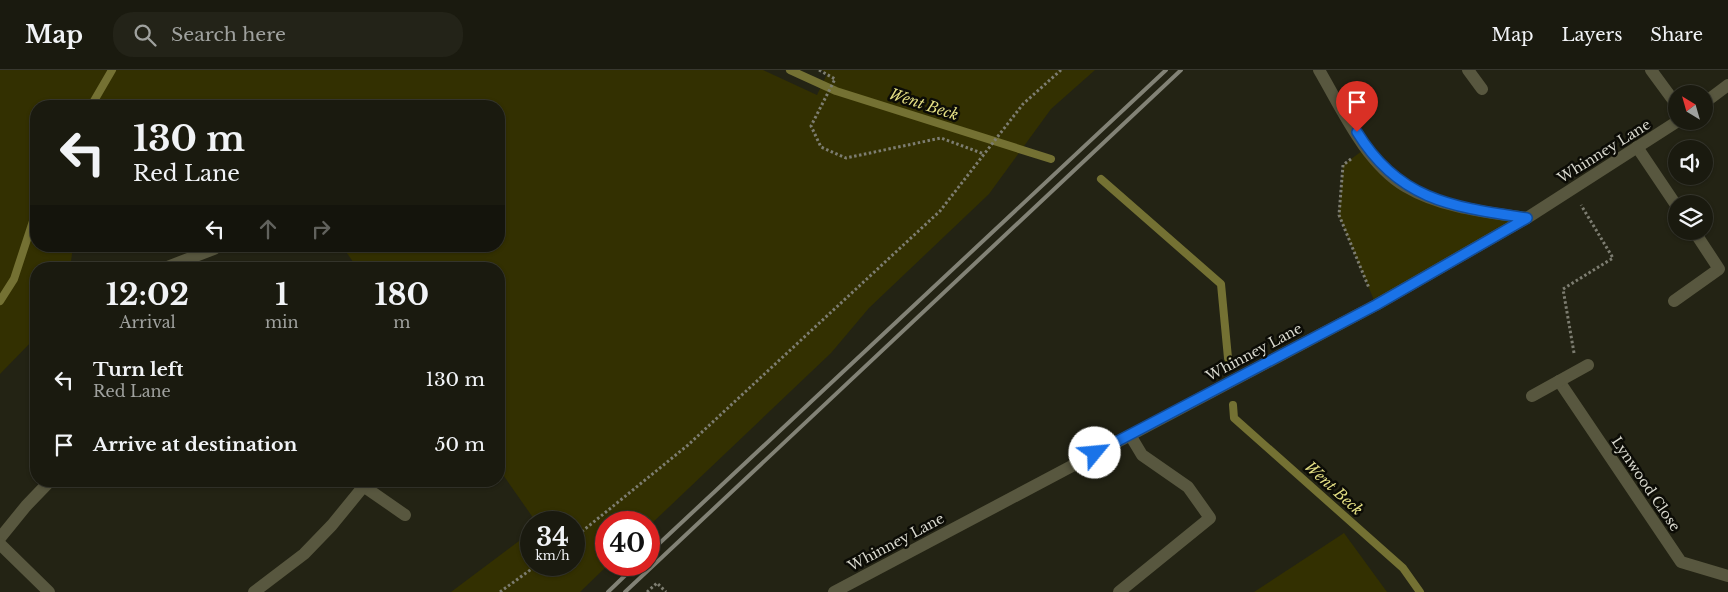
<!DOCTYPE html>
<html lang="en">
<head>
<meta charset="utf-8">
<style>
  :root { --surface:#1a1a0f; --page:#232318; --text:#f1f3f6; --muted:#9fa19e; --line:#38382f }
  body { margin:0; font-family:"Libre Baskerville",serif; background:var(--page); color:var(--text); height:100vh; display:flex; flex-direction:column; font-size:19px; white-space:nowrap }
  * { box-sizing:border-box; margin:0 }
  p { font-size:16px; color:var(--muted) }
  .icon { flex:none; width:28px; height:28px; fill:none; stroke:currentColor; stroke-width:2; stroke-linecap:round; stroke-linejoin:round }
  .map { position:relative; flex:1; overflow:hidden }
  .drawer { position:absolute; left:30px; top:192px; width:475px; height:225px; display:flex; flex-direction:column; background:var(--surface); border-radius:20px; box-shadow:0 1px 4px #0004,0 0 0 1px var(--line) }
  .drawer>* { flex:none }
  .hud { position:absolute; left:30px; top:30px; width:475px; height:152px; border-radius:20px; box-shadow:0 1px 4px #0004,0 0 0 1px var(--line); background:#1a1a0f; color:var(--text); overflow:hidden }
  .needle { width:32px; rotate:323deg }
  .fabs { position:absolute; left:1668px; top:15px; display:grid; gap:10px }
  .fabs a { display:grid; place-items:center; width:45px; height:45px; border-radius:50%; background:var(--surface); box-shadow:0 1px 4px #0004,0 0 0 1px var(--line); font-size:25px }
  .speed { position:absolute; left:520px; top:441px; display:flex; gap:10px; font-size:25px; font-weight:700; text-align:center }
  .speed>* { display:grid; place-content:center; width:65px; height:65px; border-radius:50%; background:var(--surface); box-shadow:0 1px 4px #0004,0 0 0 1px var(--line); line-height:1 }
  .speed small { font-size:12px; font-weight:400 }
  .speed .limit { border:8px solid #d22; background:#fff; color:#111 }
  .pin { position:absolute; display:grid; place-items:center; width:42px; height:42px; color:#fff; margin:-51px -21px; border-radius:50% 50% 50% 0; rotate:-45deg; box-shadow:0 0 5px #0007 }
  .pin .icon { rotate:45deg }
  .me { position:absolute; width:55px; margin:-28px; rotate:62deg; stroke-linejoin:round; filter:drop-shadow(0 0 4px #0008) }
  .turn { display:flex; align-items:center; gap:18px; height:105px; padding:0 20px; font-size:22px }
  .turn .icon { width:65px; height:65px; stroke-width:2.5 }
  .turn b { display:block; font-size:35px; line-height:42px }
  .lanes { display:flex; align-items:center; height:48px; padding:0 20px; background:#0003; justify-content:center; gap:25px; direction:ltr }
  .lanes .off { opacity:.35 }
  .eta { display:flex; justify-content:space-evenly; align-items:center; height:85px; text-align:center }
  .eta b { font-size:30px; font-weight:700; line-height:35px }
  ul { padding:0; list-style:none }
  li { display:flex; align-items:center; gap:15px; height:65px; padding:0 20px }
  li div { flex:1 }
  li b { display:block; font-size:19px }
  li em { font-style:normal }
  header { display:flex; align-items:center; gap:30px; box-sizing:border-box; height:70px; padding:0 25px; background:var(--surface); border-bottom:1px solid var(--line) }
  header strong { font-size:24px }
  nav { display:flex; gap:28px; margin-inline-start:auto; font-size:18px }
  .search { width:350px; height:45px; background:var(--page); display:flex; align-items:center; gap:12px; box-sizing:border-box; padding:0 18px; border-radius:20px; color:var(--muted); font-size:19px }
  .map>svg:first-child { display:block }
  .green { fill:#333001 }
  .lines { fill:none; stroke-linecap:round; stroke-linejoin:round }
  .stream { stroke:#747133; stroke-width:8 }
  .path { stroke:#7d7d71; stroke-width:3; stroke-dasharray:2.5 2.5; stroke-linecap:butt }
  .minor { stroke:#58573f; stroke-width:12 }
  .tertiary { stroke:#58573f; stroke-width:12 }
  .rail { stroke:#828276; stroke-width:4 }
  .route-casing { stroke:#114b97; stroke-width:12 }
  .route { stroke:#1a73e8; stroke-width:9 }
  .labels { text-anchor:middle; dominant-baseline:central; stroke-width:5; stroke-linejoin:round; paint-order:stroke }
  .street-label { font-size:14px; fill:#d9d9cf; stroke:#0c0c06 }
  .water-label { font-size:15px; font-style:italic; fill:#e3de83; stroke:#0c0c06 }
</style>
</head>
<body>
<header>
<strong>Map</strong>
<div class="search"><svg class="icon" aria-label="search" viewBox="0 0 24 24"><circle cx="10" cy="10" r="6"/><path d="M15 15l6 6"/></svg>Search here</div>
<nav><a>Map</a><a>Layers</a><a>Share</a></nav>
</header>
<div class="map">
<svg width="1728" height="522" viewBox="0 0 1728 522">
  <rect width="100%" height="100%" fill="#232314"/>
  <g class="green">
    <path d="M0,0h763l54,25 10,-21 -5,-4h273l-44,39 -62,85 -120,114 -38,45 -182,173v-4h-43l2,43 -28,27h-129l80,-60v33h43v-43h-38l-37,-53v-200h-141l-16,-23h157v-140h-463v140h37l-3,23h-34v68l-36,37z"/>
    <path d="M1366,78l18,20 48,29 95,21 -151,87 -37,-89 4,-51z"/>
    <path d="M1344,463l43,59h-133z"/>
  </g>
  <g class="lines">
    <g class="stream">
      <path d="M790,0l46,21 215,68"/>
      <path d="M91,36l21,-36"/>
      <path d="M1101,109l120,105 7,74"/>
      <path d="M0,231l14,-22 22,-67"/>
      <path d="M1233,335l1,13 169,150 17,24"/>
    </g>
    <g class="path">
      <path d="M819,0l16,9 -24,47 10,21 25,11 95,-20 43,16"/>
      <path d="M1351,89l-8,6 -4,50 30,73"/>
      <path d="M1574,283l-11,-64 50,-31 -32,-53"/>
      <path d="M574,468l114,-93 252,-234 83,-107 38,-34"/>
      <path d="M500,522l37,-27"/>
      <path d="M647,522l10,-9 9,9"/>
    </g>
    <g class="minor">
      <path d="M1319,0c23,39 46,92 86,116 37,22 82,26 122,32"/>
      <path d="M1468,0l14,19"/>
      <path d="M1651,0l25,34"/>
      <path d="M1637,77l39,58"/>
      <path d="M162,199l52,-20"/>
      <path d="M1674,231l45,-32 -25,-38"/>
      <path d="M1559,311l122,181 47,14"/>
      <path d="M1532,326l56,-31"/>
      <path d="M356,411l49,34"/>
      <path d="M0,468l26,-32 24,-25"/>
      <path d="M0,474l49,48"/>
      <path d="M254,522l50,-38 28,-29 31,-38"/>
      <path d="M1119,522l91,-74 -22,-31 -46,-32 -12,-20"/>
    </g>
    <g class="tertiary">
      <path d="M1704,33l24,-18"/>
      <path d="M834,522l542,-287 151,-87 151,-97"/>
    </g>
    <g class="rail">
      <path d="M649,483l517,-483"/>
      <path d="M608,522l28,-27"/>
      <path d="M625,522l556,-522"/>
    </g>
  </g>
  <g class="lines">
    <defs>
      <path id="route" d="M1095,383l281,-148 151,-87c-73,-11 -128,-17 -170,-86"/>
    </defs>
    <use href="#route" class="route-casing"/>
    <use href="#route" class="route"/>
  </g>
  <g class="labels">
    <g class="street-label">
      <text transform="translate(1604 81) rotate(-32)">Whinney Lane</text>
      <text transform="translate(1254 282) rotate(-28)">Whinney Lane</text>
      <text transform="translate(1646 414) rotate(56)">Lynwood Close</text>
      <text transform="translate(896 472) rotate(-28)">Whinney Lane</text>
    </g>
    <g class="water-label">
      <text transform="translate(924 34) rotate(18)">Went Beck</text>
      <text transform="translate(1334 418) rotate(42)">Went Beck</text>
    </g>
  </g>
</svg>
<div class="fabs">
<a><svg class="needle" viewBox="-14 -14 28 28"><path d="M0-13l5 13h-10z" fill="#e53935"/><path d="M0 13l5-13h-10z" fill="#9fa19e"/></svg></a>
<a><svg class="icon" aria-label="sound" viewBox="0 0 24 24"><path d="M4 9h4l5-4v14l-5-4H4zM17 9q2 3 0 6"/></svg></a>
<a><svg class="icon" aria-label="layers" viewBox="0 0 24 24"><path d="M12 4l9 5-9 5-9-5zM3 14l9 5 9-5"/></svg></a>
</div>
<div class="speed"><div>34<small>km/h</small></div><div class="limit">40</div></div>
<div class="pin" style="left:1357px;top:62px;background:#d93025"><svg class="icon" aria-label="arrive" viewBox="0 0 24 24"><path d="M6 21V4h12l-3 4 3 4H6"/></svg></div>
<svg class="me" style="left:1095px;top:383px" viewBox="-20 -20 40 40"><circle r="19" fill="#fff"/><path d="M0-13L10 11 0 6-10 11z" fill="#1a73e8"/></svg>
<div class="hud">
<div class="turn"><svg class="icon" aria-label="left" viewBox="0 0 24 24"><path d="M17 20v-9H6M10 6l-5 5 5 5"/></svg><div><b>130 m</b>Red Lane</div></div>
<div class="lanes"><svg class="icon" aria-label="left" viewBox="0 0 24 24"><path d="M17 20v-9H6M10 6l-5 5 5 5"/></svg><svg class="icon off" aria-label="ahead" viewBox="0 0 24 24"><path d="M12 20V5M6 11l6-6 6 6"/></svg><svg class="icon off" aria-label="right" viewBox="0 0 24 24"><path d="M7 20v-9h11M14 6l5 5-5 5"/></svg></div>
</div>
<section class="drawer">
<div class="eta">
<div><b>12:02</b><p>Arrival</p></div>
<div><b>1</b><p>min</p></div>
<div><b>180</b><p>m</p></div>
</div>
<ul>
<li><svg class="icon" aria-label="left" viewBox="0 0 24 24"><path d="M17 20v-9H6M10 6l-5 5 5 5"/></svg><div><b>Turn left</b><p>Red Lane</p></div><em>130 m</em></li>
<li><svg class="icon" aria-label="arrive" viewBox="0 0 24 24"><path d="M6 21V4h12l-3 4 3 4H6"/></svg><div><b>Arrive at destination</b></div><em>50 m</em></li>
</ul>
</section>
</div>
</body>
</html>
